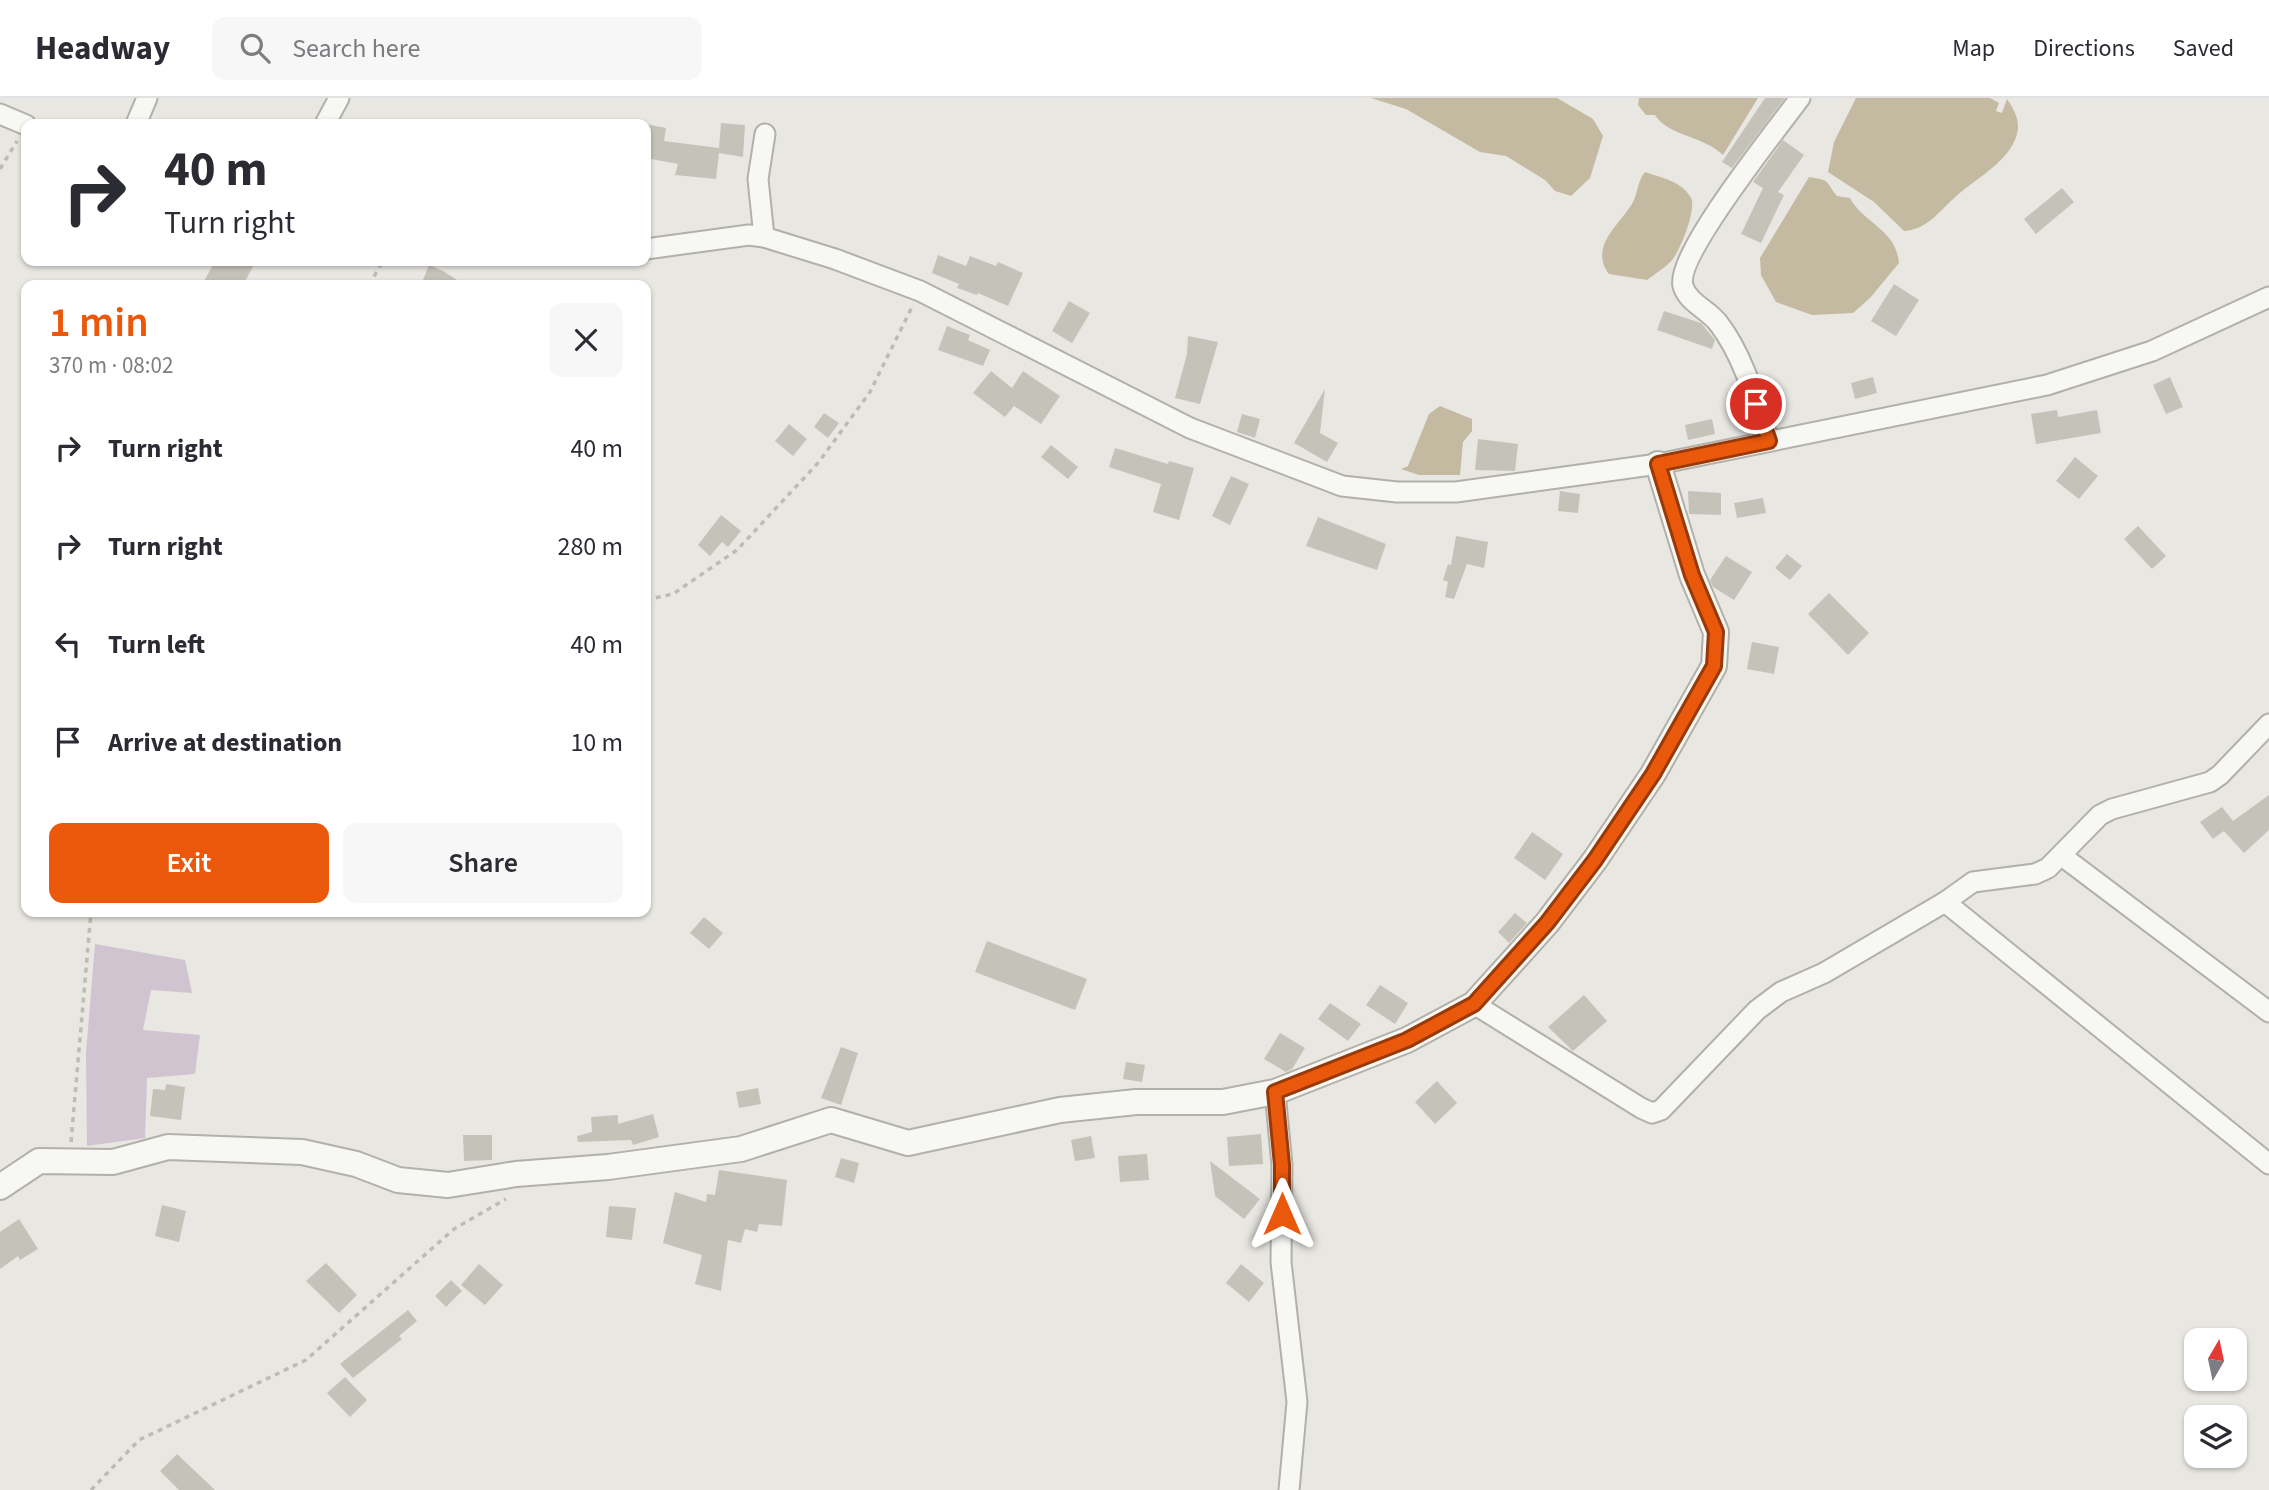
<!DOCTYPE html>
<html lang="en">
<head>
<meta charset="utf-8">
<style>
  :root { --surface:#fff; --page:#f7f7f7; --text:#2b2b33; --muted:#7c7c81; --line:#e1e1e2; --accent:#ea580c }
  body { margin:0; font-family:"Source Sans 3",sans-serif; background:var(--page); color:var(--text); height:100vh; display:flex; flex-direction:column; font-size:26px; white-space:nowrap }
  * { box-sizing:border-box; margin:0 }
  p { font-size:23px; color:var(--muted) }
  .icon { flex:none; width:38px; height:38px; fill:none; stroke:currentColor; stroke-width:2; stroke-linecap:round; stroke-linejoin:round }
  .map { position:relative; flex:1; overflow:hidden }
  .panel { position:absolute; left:21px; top:182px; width:630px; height:637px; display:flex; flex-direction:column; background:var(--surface); border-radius:14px; box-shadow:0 2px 5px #0004 }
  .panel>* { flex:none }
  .top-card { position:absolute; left:21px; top:21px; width:630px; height:147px; border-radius:14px; box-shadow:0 2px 5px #0004; background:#fff; color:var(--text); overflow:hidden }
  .needle { width:46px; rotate:9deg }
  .fabs { position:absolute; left:2184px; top:1230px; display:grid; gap:14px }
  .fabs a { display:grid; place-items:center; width:63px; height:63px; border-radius:14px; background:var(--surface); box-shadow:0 2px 5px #0004; font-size:35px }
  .pin { position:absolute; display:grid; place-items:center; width:60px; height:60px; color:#fff; margin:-30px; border:4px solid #fff; border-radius:50%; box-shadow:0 2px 7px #0007 }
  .me { position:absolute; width:77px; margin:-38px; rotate:0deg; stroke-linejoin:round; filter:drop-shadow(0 0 5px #0008) }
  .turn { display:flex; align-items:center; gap:24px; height:147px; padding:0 28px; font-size:32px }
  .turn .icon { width:91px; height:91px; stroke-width:2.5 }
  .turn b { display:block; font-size:49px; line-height:60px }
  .round { display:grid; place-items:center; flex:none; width:74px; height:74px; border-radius:14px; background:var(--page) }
  .summary { display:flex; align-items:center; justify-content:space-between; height:119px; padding:0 28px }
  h1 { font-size:42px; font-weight:600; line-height:52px; color:var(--accent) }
  .button { display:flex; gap:14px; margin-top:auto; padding:14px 28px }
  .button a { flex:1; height:80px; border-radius:14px; background:var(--accent); color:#fff; font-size:28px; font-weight:600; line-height:80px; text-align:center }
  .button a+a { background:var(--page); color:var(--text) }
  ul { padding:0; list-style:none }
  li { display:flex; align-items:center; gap:21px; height:98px; padding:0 28px }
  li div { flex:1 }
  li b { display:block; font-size:26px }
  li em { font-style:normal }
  header { display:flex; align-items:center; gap:42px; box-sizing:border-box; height:98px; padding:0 35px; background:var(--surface); border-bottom:2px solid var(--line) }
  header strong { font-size:33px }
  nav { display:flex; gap:38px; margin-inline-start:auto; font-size:24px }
  .search { width:490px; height:63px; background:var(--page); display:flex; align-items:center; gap:18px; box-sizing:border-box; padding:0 24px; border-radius:14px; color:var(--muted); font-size:26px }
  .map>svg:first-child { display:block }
  .green { fill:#d1c4d1 }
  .water { fill:#c4baa1 }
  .building { fill:#c5c3b9 }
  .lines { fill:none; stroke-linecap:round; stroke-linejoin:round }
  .minor-casing { stroke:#b2b0a8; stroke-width:23 }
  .tertiary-casing { stroke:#b2b0a8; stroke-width:28 }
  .path { stroke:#bcbbb4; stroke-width:3.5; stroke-dasharray:5 5; stroke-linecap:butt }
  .minor { stroke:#f7f7f4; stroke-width:19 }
  .tertiary { stroke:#f7f7f4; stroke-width:24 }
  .route-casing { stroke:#983908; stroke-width:18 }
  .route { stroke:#ea580c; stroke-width:12 }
</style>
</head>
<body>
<header>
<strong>Headway</strong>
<div class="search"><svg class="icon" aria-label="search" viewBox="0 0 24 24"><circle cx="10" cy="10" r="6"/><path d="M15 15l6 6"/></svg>Search here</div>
<nav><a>Map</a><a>Directions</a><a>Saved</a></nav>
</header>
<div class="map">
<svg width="2269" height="1392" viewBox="0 0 2269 1392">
  <rect width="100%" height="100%" fill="#e8e7e2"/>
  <path class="green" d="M95,846l90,16 7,33 -41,-3 -8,40 57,5 -5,39 -48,4 -2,60 -58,8 -1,-93z"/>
  <g class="water">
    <path d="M1371,0h186l36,21 10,17 -13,42 -19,18 -16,-5 -10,-11 -39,-24 -26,-4 -74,-43z"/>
    <path d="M1639,0h119l-35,57c-19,-19 -55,-19 -68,-40h-9l-8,-10z"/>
    <path d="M1856,0h134l9,5 -3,8 6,2 5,-14c6,9 12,19 11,30 -4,29 -38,47 -57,63 -18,14 -32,38 -57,39l-30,-29 -46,-30 6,-30z"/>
    <path d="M1645,74c17,6 37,9 46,26 6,11 -11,52 -18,61 -6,7 -18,15 -26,21l-38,-6c-21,-28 12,-50 24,-72 5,-10 5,-22 12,-30z"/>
    <path d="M1809,79c23,4 15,3 28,19l13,2c14,26 46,31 49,65l-29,35 -17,15 -41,2 -36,-13 -15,-27 -1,-17z"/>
    <path d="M1440,308l32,13v12l-9,11 -3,33h-41l-18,-6 7,-3 21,-52z"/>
  </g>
  <g class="building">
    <path d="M1765,0h20l-53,70 -10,-6z"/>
    <path d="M721,25l24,2 -2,32 -24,-4 -3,26 -41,-4 3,-11 -32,-6v-34l20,4 -2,13 55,7z"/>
    <path d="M1783,42l21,15 -26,37 6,3 -23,48 -20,-9 22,-46 -10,-6z"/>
    <path d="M2062,90l12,14 -38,32 -12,-15z"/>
    <path d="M938,157l28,11 4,-10 26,10 2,-4 25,11 -15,33 -30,-13 -1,2 -20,-7 2,-4 -27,-11z"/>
    <path d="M215,163h41l-13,24h-41z"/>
    <path d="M429,167l14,6 22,14h-44z"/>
    <path d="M1894,186l25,16 -23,36 -25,-15z"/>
    <path d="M1069,203l21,12 -18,30 -20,-12z"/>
    <path d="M1664,213l37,12 14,17 -3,9 -55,-19z"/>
    <path d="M947,228l23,9 -2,5 22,10 -7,16 -45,-16z"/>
    <path d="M1188,238l30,6 -18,62 -25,-6 12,-44z"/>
    <path d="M991,273l21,17 11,-17 37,25 -19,28 -27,-18 -9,11 -32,-24z"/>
    <path d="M1873,279l4,16 -22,6 -4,-16z"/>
    <path d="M2170,279l13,30 -17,7 -13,-29z"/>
    <path d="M1325,291l-5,44 18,10 -11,19 -33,-19z"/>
    <path d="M2057,312l1,7 39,-7 4,23 -65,11 -5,-30z"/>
    <path d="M824,315l15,10 -11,15 -14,-11z"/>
    <path d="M1242,316l18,5 -5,19 -18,-6z"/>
    <path d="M1712,321l3,15 -27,6 -3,-15z"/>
    <path d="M789,326l18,15 -14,17 -18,-15z"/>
    <path d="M1478,341l40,5 -3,27 -40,-1z"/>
    <path d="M1051,347l27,22 -10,12 -27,-22z"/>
    <path d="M1115,350l53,16 1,-3 25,7 -15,52 -26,-8 8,-28 -52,-17z"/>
    <path d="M2075,359l23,19 -19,23 -23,-18z"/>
    <path d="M1231,378l18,8 -19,41 -18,-9z"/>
    <path d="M1560,393l20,3 -2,19 -20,-2z"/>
    <path d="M1688,393l33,2v22l-32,-1z"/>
    <path d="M1763,400l3,15 -29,5 -3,-15z"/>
    <path d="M721,417l20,16 -13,16 -6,-5 -12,14 -12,-11z"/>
    <path d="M1318,419l68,27 -9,26 -71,-24z"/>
    <path d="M2138,428l28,30 -14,13 -28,-30z"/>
    <path d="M1456,438l32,6 -4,26 -17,-4 -13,35 -9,-2 3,-15 -5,-2 5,-16 3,1z"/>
    <path d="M1787,456l15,12 -12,14 -15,-12z"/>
    <path d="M1726,458l26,16 -18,28 -21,-13 -3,-7z"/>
    <path d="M1829,495l40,40 -21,22 -40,-41z"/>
    <path d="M1752,544l27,5 -5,27 -27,-5z"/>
    <path d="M2269,697v35l-25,23 -20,-22 -11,8 -13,-17 22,-15 11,14z"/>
    <path d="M1532,734l31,22 -18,26 -31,-22z"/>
    <path d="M1515,815l12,10 -18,20 -11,-11z"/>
    <path d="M704,819l19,16 -14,16 -19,-16z"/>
    <path d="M987,843l100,38 -12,31 -100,-38z"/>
    <path d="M1380,887l28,18 -13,21 -29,-19z"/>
    <path d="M1584,897l23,26 -34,30 -25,-24z"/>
    <path d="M1330,905l31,21 -13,17 -30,-22z"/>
    <path d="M1280,935l25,15 -13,21 -6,3 -22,-13z"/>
    <path d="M841,949l17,6 -17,52 -20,-7z"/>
    <path d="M1126,964l19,3 -3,17 -19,-3z"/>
    <path d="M1437,983l20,22 -22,21 -20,-22z"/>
    <path d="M166,986l19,3 -4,33 -31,-4 3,-27 12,1z"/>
    <path d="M758,990l3,16 -22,4 -3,-16z"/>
    <path d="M653,1016l6,23 -26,8 -2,-5 -53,2 -1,-6 15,-4 -1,-15 27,-2v9z"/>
    <path d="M1261,1036l2,30 -34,2 -2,-29z"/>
    <path d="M463,1037h29v25l-28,1z"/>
    <path d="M1091,1038l4,22 -20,3 -4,-21z"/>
    <path d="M1147,1056l2,26 -29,2 -2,-26z"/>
    <path d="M841,1060l18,5 -5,20 -19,-6z"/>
    <path d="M1210,1063l50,38 -16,20 -29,-23z"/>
    <path d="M719,1072l68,10 -5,46 -23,-2 -2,8 -12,-3 -4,14 -13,-3 -7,51 -26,-7 7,-29 -39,-12 12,-51 31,10 1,-8 8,1z"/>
    <path d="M162,1107l24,6 -7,31 -24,-6z"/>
    <path d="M609,1108l27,2 -4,32 -26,-3z"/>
    <path d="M19,1121l19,30 -18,11 -2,-4 -18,13v-37z"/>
    <path d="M326,1165l31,32 -18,18 -33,-32z"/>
    <path d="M479,1166l24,21 -18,20 -24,-20z"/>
    <path d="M1241,1166l23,19 -15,19 -23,-19z"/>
    <path d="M451,1182l11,11 -16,16 -11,-11z"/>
    <path d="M408,1212l9,11 -18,15 3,3 -49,39 -13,-14z"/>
    <path d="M345,1279l22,23 -17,17 -23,-24z"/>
    <path d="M177,1356l38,36h-36l-19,-19z"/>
  </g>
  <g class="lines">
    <defs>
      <g id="minor">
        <path d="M0,16l26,11"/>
        <path d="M136,26l11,-26"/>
        <path d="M325,26l14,-26"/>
        <path d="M764,139l-6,-58 7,-45"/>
        <path d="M646,151l103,-14 15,2 71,22 85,32 270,137 152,58 55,6h59l202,-28 389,-79 105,-34 117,-54"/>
        <path d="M1769,343c-13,-39 -25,-84 -50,-117 -10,-14 -31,-21 -36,-38 -8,-31 95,-158 117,-188"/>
        <path d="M2062,758l207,156"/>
        <path d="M1945,804l324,262"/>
        <path d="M1474,906l167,104 11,5 9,-3 96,-100 24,-18 43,-19 121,-71 28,-20 62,-8 13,-6 52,-53 12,-6 98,-27 10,-7 49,-51"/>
        <path d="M1275,994l7,73 -1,97 16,140 -8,88"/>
      </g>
      <path id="tertiary" d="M0,1089l39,-26 74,1 55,-15 134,5 54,12 42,16 50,5 68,-11 92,-7 133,-18 90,-29 77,23 152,-33 76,-8h87l52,-10 132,-52 67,-36 73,-81 48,-63 58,-86 61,-108 2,-34 -24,-57 -34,-111"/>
    </defs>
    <use href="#minor" class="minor-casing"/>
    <use href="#tertiary" class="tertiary-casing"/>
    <g class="path">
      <path d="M0,71l17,-28"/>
      <path d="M369,187l14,-24"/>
      <path d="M646,502l27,-6 64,-44 81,-87 52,-71 42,-85"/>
      <path d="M71,1044l20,-230"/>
      <path d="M91,1392l48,-50 167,-80 148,-131 52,-30"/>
    </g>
    <use href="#minor" class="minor"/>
    <use href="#tertiary" class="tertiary"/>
  </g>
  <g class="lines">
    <defs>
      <path id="route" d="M1282,1116v-49l-7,-73 132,-52 67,-36 73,-81 48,-63 58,-86 61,-108 2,-34 -24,-57 -34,-111 111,-23 -13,-37"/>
    </defs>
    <use href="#route" class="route-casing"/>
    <use href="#route" class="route"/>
  </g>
</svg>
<div class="fabs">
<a><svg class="needle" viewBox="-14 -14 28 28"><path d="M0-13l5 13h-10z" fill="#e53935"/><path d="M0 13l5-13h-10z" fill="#7c7c81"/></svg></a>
<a><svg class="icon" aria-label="layers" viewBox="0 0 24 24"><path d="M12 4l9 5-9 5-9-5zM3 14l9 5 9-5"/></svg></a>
</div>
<div class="pin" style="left:1756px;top:306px;background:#d93025"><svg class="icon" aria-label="arrive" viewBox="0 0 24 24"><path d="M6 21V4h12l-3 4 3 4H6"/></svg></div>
<svg class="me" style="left:1282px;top:1116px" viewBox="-20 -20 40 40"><path d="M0-17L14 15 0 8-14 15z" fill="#ea580c" stroke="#fff" stroke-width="4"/></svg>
<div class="top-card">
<div class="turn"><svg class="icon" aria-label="right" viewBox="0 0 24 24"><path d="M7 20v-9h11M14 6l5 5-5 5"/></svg><div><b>40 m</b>Turn right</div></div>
</div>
<section class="panel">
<div class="summary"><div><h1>1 min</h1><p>370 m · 08:02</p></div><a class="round"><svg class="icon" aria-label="close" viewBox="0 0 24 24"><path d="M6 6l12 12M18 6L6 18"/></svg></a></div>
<ul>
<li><svg class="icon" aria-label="right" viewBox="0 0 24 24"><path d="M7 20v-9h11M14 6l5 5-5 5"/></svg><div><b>Turn right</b></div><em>40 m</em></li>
<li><svg class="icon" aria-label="right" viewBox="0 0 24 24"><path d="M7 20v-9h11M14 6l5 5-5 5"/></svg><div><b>Turn right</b></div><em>280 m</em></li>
<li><svg class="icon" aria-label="left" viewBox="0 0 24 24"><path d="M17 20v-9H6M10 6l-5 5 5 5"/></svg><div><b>Turn left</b></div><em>40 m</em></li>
<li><svg class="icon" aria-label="arrive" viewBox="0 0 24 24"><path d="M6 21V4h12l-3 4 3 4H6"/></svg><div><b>Arrive at destination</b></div><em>10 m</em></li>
</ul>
<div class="button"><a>Exit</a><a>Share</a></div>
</section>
</div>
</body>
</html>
